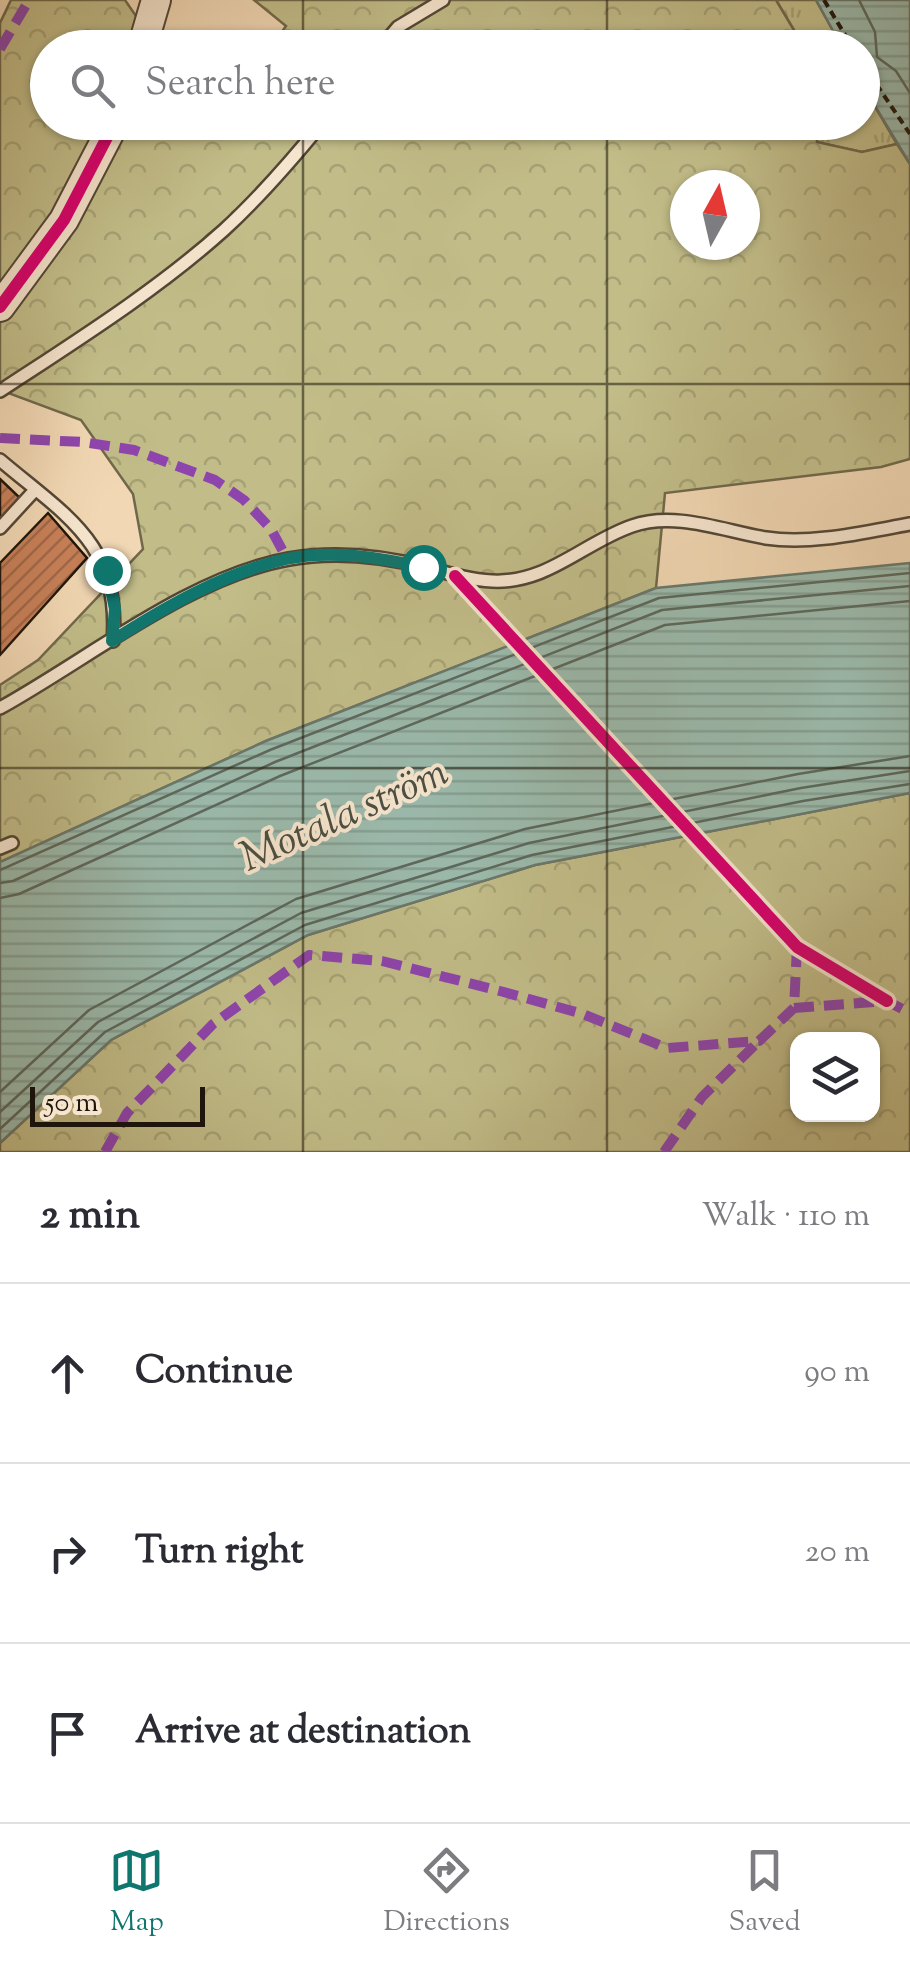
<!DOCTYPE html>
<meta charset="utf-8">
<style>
:root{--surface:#fff;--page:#f7f7f7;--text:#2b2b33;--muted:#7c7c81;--line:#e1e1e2;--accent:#0f766e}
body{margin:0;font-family:"Sorts Mill Goudy",serif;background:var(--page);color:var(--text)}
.controls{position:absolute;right:30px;bottom:30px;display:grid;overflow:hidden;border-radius:20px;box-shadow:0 2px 8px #0004}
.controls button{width:90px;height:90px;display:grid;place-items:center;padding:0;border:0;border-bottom:2px solid var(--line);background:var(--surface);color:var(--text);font:50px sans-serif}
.compass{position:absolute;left:670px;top:170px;width:90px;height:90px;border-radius:50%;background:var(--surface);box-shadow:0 2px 8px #0004;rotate:8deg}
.scale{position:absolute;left:30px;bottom:25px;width:175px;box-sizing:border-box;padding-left:10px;border:5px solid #1e150b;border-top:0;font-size:28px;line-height:35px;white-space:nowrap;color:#1e150b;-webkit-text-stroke:8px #f6e5ce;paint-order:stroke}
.stop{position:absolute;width:30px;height:30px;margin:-22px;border:8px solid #0f766e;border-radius:50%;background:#fff}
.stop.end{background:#0f766e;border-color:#fff;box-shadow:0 2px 10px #0008}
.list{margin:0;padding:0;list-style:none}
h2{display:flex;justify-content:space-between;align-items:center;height:130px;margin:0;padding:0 40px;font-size:42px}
h2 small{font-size:32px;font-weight:400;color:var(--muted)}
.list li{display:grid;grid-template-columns:65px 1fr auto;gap:30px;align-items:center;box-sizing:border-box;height:180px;padding:0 40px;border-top:2px solid var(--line)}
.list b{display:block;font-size:38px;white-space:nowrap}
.list em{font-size:32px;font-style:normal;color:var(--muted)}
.icon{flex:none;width:55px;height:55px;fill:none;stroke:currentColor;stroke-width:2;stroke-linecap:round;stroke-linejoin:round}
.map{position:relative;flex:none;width:910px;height:1152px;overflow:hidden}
.search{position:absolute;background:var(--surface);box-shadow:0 2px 8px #0004;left:30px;right:30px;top:30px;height:110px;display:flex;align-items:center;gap:25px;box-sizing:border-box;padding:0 35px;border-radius:55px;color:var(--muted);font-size:38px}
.sheet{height:670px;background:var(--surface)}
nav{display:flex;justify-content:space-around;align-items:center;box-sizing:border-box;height:140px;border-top:2px solid var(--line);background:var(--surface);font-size:28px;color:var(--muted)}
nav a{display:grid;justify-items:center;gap:5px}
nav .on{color:var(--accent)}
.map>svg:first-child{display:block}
.grass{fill:url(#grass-tufts);stroke:#70684a;stroke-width:2.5}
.forest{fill:url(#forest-crowns);stroke:#70684a;stroke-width:2.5;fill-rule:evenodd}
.water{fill:url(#water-rules);stroke:#69786c;stroke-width:2.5}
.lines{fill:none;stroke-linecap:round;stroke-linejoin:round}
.shore{stroke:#5c685c;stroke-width:2.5}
.building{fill:url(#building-hatch);stroke:#1e150b;stroke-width:2.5}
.service-casing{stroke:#534635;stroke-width:16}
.tertiary-casing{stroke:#534635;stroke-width:32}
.path{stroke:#1e150b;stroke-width:4;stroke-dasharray:8 5;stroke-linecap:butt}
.service{stroke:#f6e5ce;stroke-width:11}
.tertiary{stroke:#f6e5ce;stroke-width:28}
.quiet{stroke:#8e44ad;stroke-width:10;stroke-dasharray:20 10;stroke-linecap:butt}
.cycleway-casing{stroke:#f6e5ce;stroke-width:19}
.cycleway{stroke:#d6006c;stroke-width:12}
.route{stroke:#0f766e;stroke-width:12}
.grid{fill:none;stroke:#1e150b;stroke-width:2.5;stroke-opacity:0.55}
.labels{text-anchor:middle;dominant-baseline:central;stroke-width:8;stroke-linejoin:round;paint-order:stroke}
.water-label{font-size:42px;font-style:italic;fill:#4a4f43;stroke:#f6e5ce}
</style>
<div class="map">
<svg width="910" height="1152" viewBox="0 0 910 1152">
<defs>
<pattern id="grass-tufts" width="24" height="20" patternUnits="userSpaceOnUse" patternTransform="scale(2.5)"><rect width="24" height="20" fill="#c1bc88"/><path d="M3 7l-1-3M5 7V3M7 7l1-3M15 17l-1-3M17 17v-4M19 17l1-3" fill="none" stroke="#a5a174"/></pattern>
<pattern id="forest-crowns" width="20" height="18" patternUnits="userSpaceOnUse" patternTransform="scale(2.5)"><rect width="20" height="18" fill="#c1bc88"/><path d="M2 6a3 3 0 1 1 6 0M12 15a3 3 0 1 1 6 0" fill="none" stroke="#a5a174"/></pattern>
<pattern id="water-rules" width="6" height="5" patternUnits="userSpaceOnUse" patternTransform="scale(2.5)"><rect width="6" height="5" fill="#9bbaac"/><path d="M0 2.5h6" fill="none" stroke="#859f93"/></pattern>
<pattern id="building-hatch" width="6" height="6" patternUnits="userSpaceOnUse" patternTransform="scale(2.5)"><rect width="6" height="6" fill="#c67f57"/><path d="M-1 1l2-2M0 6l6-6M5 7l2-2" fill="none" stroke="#a06746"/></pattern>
</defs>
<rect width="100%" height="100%" fill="#f1d7b3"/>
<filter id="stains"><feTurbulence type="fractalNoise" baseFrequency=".002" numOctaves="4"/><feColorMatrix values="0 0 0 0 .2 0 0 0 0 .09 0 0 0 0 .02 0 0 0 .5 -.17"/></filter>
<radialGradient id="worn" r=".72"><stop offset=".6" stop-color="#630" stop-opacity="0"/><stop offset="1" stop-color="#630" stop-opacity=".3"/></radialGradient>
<!-- grass -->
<path class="grass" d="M 776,0 L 816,0 L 842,47 L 804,47 Z
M 863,86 L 897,144 L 862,152 L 816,142 L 815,123 L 862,122 Z"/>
<!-- forest -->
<path class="forest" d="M 11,0 L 125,0 L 138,19 L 135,47 L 48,48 L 48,122 L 198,122 L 209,128 L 214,122 L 815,122 L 817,142 L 862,152 L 897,144 L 910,164 L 910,459 L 881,467 L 665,493 L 656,588 L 266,741 L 0,862 L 0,685 L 38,660 L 143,549 L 133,494 L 81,420 L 0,390 L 0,23 ZM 685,185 L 745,185 L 745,245 L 685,245 Z
M 254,0 L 776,0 L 804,47 L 271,47 L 286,26 Z
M 910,793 L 910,1152 L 0,1152 L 0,1143 L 111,1040 L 308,935 L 535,865 ZM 798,1040 L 872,1040 L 872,1114 L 798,1114 Z"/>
<!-- water -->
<path class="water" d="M 816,0 L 910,0 L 910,164 L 863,86 L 862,48 L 842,47 Z
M 910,563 L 910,793 L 535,865 L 308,935 L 111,1040 L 0,1143 L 0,862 L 266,741 L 656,588 Z"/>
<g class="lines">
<!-- shore -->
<path class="shore" d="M 859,0 L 875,32 L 877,57 L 896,71 L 910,93
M 0,870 L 270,750 L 659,598 L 910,573
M 0,883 L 13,881 L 275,762 L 662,610 L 910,586
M 0,898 L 19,894 L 280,776 L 665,625 L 910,601
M 0,1092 L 89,1010 L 296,899 L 525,829 L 798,774 L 910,756
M 0,1112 L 98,1022 L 301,913 L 529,843 L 801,788 L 910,771
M 0,1129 L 105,1032 L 305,925 L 532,855 L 803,801 L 910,784"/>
</g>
<!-- building -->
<path class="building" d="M 192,37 L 205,48 L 184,48 Z
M 0,479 L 20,498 L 0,519 Z
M 48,513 L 87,558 L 0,655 L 0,563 Z"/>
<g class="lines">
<defs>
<path id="service" d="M 380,48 L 398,27 L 443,0
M 0,391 C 76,341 156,291 224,230 C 260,197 292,160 323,122
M 0,460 C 66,516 121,544 113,641
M 0,528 L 35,490
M 0,708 C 87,660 191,576 289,559 C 333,551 382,556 425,567 C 447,573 469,580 492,581 C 547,584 583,543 632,526 C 675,511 724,531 766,538 C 812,545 865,532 910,524
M 0,848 L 12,843"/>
<path id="tertiary" d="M 142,48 L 156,0
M 0,307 L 64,220 L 115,122"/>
</defs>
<!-- service casing -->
<use href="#service" class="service-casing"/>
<!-- tertiary casing -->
<use href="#tertiary" class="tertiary-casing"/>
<!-- path -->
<path class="path" d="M 824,0 L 853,48
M 862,63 L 910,134
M 866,92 L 877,86"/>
<!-- service -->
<use href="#service" class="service"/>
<!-- tertiary -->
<use href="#tertiary" class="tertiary"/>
<!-- quiet -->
<path class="quiet" d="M 0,49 L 29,0
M 0,438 L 83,442 L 134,450 L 215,480 L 244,500 L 271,529 L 287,559
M 794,1008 L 887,1001 L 910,1013
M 105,1152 L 127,1113 L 213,1024 L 309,955 L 382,961 L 500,991 L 583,1014 L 667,1048 L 759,1041 L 794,1008 L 797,947
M 664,1152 L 702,1097 L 759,1041"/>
<defs>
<path id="cycleway" d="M 0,307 L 64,220 L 115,122
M 455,576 L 797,947 L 887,1001"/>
</defs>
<!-- cycleway casing -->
<use href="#cycleway" class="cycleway-casing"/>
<!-- cycleway -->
<use href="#cycleway" class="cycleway"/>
</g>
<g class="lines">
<!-- route -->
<path class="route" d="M 107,570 L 115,609 L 112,641 C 165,607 224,573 286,559 C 330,549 380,558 423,567"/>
</g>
<!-- grid -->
<path class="grid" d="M 303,0 L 303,48M 607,0 L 607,48M 303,122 L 303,1152M 607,122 L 607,1152M 0,384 L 910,384M 0,768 L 910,768"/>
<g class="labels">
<!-- water labels -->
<g class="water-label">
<text transform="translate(345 817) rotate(-24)">Motala ström</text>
</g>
</g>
<rect width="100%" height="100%" filter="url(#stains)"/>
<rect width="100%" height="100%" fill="url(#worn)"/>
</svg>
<div class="controls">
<button><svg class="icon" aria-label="layers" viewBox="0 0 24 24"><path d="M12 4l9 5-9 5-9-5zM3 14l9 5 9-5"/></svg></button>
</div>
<svg class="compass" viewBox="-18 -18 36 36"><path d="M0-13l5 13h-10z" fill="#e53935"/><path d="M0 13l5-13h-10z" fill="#7c7c81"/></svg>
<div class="scale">50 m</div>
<div class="stop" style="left:423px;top:567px"></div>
<div class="stop end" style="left:107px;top:570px"></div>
<div class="search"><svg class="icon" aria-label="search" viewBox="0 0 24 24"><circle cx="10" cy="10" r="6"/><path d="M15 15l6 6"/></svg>Search here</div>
</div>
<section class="sheet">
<h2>2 min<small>Walk · 110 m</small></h2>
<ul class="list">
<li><svg class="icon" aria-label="ahead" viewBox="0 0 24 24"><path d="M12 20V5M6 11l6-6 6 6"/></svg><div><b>Continue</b></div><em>90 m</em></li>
<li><svg class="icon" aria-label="right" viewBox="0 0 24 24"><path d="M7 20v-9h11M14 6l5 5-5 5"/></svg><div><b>Turn right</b></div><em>20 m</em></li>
<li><svg class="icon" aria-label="arrive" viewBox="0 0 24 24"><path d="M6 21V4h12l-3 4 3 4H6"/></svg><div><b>Arrive at destination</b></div></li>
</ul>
</section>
<nav>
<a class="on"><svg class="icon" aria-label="map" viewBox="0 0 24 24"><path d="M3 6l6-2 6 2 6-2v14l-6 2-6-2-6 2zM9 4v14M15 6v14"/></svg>Map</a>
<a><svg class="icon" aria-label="directions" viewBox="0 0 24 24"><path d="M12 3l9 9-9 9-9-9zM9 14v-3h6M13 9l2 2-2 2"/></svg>Directions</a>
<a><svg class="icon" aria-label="saved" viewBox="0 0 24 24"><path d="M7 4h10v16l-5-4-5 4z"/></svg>Saved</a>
</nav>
